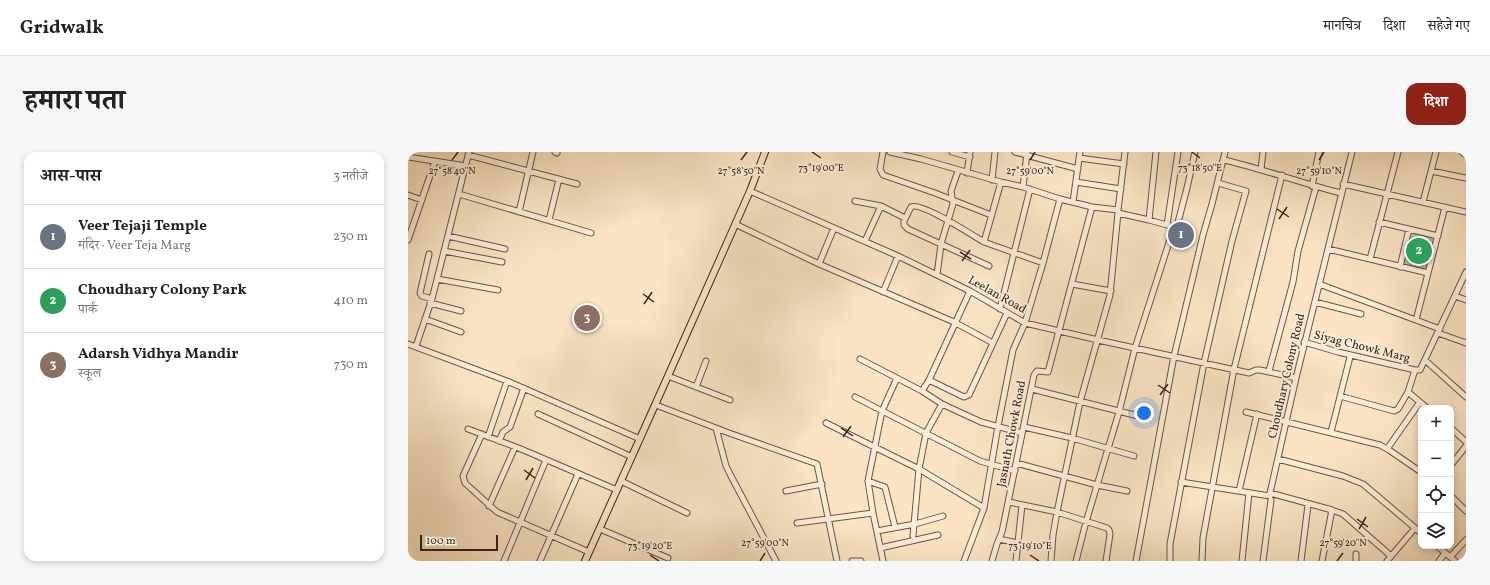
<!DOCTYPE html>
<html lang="hi">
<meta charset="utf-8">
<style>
:root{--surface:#fff;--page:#f6f6f6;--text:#222;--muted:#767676;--line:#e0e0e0;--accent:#8f2418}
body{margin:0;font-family:Vollkorn,"Noto Serif Devanagari",serif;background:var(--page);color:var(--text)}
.controls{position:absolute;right:12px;bottom:12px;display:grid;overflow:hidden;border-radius:8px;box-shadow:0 2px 6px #0003}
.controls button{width:36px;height:36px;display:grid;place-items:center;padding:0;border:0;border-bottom:1px solid var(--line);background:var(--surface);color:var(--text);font:20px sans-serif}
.scale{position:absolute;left:12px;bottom:10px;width:78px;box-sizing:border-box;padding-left:4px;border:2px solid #39241d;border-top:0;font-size:11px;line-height:14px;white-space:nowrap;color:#39241d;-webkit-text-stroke:3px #fcedd9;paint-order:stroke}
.you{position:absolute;left:736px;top:261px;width:14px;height:14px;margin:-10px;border:3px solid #fff;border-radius:50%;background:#1a73e8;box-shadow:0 0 0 6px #1a73e833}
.badge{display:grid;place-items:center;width:26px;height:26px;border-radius:50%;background:var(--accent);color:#fff;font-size:13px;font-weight:700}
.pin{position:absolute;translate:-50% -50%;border:2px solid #fff;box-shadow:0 1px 4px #0006}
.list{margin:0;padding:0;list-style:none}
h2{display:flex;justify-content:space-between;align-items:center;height:52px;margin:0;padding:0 16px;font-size:17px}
h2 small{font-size:13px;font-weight:400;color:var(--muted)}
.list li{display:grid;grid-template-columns:26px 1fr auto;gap:12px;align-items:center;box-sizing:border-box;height:64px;padding:0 16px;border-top:1px solid var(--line)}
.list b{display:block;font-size:15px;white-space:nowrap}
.list p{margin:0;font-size:13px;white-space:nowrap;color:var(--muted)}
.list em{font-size:13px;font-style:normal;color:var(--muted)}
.icon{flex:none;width:22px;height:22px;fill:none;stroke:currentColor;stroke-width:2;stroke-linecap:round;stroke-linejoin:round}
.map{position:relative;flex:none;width:1058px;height:409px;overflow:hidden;border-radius:12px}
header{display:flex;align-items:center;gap:24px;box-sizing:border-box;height:56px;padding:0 20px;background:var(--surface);border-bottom:1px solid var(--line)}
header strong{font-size:19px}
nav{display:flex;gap:22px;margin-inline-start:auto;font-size:14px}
.intro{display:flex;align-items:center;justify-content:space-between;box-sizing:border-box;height:96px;padding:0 24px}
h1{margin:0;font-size:28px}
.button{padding:10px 18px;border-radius:12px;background:var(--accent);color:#fff;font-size:14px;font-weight:700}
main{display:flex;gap:24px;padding:0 24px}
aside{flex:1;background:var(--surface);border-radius:12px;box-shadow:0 2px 6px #0003}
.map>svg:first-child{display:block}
.park{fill:url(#park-crowns);stroke:#7a745a}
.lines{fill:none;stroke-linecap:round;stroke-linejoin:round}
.minor-casing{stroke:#695447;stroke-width:7}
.major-casing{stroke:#39241d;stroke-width:8}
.minor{stroke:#fcedd9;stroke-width:5}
.major{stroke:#fae4c4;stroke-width:6}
.ticks{fill:none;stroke:#39241d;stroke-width:1.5}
.labels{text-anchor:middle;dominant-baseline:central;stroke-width:4;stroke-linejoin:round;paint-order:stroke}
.street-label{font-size:12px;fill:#39241d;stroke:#fcedd9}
.ticks-label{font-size:10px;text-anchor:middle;fill:#39241d;stroke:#fcedd9;stroke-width:4;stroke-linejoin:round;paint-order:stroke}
</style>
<header>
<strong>Gridwalk</strong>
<nav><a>मानचित्र</a><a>दिशा</a><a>सहेजे गए</a></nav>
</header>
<div class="intro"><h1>हमारा पता</h1><a class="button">दिशा</a></div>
<main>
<aside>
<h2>आस-पास<small>3 नतीजे</small></h2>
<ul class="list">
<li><span class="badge" style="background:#6b7280">1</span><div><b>Veer Tejaji Temple</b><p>मंदिर · Veer Teja Marg</p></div><em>230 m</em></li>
<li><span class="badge" style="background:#2e9e5b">2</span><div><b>Choudhary Colony Park</b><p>पार्क</p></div><em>410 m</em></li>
<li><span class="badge" style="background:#8d6e63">3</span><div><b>Adarsh Vidhya Mandir</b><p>स्कूल</p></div><em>730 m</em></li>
</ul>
</aside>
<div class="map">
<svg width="1058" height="409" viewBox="0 0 1058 409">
<defs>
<pattern id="park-crowns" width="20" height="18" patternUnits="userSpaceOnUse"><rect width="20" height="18" fill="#bbc596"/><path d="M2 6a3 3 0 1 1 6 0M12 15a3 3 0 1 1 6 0" fill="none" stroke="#a2a981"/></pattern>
</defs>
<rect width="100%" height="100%" fill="#fae4c4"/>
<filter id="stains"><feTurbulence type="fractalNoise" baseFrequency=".005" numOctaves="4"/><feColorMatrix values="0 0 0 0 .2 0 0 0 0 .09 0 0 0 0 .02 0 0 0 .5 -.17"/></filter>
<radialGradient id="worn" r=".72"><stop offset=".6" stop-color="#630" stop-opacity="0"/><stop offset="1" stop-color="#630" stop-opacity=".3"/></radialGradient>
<!-- park -->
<path class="park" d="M 1003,79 L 1027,85 L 1019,119 L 994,113 Z"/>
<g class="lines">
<defs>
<path id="minor" d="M 147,0 L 149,1
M 475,0 L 472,17 L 475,23 L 527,41 L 583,63
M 482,0 L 513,7 L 593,30 L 615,35 L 652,47 L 684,55 L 710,58 L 710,61 L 741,68 L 766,75 L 769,74 L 779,36 L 787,0
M 544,0 L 562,5
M 607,0 L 670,17
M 1054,0 L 1058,3
M 60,3 L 169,32
M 0,5 L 58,14
M 671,6 L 716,12
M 816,8 C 855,17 893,31 933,41
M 853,18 L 855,0
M 1023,19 L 1058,26
M 559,21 L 562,0
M 584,28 L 587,0
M 593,30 L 576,90 L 635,111
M 668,30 L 713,37
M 935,32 L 1058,60
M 904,34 L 911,0
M 615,35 L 619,1
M 342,39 L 490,104 L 562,139 L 617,171 L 690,188 L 841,221 L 848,218 L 852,218 L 888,226
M 51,42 L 183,81
M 0,43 L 14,48
M 447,49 L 473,54 L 497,66
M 665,50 L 672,0
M 1015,50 L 1028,0
M 710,58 L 717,0
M 111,60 L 125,0
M 141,68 L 151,27
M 741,68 L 748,0
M 971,70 L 1030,84
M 327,72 L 411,112 L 546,170 L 585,191
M 759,73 L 770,0
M 40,84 L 97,97
M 0,88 L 27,9
M 457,89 L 473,54
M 576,90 C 564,83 512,49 503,55 L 496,69 L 496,73 L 500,77 L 581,114
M 920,97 L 1020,121
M 36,99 L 94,110
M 21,102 L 12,141 L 14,144 L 24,147
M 962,107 L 990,0
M 411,112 L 426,76
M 992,115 L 1001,77
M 529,123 L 533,92 L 545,52 L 543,39 L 550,19
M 29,127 L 90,138
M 664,132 L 703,139
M 911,132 L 1032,177
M 475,140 L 490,104
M 1047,144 L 1058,148
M 907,150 L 953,162
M 22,151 L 53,159
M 592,157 L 622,37
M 17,167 L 53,180
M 1008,168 L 1037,55
M 1030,181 L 1058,191
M 896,190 L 930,200 L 1007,218 L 1000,240 L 1019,256
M 0,192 L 99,229 L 232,287
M 8,194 L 24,147 L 61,0
M 452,207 L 514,239 L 534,252 L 573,270 L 614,281
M 1017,208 L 1058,245
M 1006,218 L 1012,218 L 1058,120
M 861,219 L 885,130 L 890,99 L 908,35
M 260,224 L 322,248
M 521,228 L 556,245 L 561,243 L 599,161
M 288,235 L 298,209
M 624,237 L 734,265
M 514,239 L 521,228 L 562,139
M 932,244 L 986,259 L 990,257 L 1000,240
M 447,245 L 572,309 L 607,319
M 248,253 L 321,281 L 409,312 L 429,409
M 838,260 L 972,293 L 981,298 L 1013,320
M 130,262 L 224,305
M 418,271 L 511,317 L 576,356
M 616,275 L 664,286 L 726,304
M 308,276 L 318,314 L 323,324 L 368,409
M 1043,276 L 1058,290
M 60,277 L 113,297 L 209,338
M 923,280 L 942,205
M 74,282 L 55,324 L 57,331 L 89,360 L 181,400
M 80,285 L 99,229
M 91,289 L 95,280 L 102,275 L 116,236
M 979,297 L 1012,250
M 870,307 L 935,324 L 955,332 L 1013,381
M 608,311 L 689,333 L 719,339
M 1043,313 L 1058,294
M 213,329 L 279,361
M 460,329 L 477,335 L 487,375
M 773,330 L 862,344
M 378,339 L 414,332
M 831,339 L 849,262
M 1043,344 L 1058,359
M 601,350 L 649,360 L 699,376 L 701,378 L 702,382 L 698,409
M 81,354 L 107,295
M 924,358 L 935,362 L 983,404
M 389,371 L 465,361
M 192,377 L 260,406
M 469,379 L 507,372 L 535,364
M 505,384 L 511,317 L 518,281 L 534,252
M 591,387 L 610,391
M 1029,394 L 1047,409
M 472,396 L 530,383
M 1042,405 L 1058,388
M 96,409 L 138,308
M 132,409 L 170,322
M 444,409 L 453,409
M 475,409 L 465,361 L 460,329 L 474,259 L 489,226
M 556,409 L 576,356 L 590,274 L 605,198 L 617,171 L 635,111 L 652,47
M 584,409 L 589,392 L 594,380 L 626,223 L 629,219 L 640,220 L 684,55
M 608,409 L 614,353
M 643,409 L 645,383 L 649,360 L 672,250 L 702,143 L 710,61
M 668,409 L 678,370 L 711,260 L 727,196 L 766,75
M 728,409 L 766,204 L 795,83 L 804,52 L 817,0
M 762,409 L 762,392 L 796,211 L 824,89 L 838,39 L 810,31
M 794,409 L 795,386 L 826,217 L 874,23
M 834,409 L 841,341
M 855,409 L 863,348
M 893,409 L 900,353
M 914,409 L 924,358 L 862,341 L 888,226 L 944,0
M 948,409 L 948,402
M 979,409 L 1007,376
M 1031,409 L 1037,401"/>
<path id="major" d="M 177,409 L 260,224 L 342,39 L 357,0"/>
</defs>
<!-- minor casing -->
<use href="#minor" class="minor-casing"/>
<!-- major casing -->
<use href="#major" class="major-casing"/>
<!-- minor -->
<use href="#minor" class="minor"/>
<!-- major -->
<use href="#major" class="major"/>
</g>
<!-- ticks -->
<path class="ticks" d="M 404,0 L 413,6M 784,0 L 792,6M 44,8 L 50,0M 333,8 L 339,0M 622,8 L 627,0M 911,8 L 916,0M 869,57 L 881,65M 871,67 L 879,55M 552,100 L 563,107M 554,109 L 562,98M 235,142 L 246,150M 236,152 L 244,140M 750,233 L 762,241M 752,243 L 760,232M 433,276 L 445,284M 435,285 L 443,274M 116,318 L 127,326M 118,328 L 125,316M 949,367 L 960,375M 951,377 L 958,365M 242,403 L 251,409M 622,403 L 631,409M 352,409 L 357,401M 929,409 L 935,401"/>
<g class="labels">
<!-- street labels -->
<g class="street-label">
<text transform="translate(589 143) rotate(29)">Leelan Road</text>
<text transform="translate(954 195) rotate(14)">Siyag Chowk Marg</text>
<text transform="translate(879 224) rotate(-77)">Choudhary Colony Road</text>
<text transform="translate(604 282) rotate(-79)">Jasnath Chowk Road</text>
</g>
</g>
<g class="ticks-label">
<text x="413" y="19">73°19'00"E</text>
<text x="792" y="19">73°18'50"E</text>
<text x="44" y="22">27°58'40"N</text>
<text x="333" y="22">27°58'50"N</text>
<text x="622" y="22">27°59'00"N</text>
<text x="911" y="22">27°59'10"N</text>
<text x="357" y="394">27°59'00"N</text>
<text x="935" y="394">27°59'20"N</text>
<text x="242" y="397">73°19'20"E</text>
<text x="622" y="397">73°19'10"E</text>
</g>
<rect width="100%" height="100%" filter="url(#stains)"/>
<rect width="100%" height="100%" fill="url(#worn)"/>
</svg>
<div class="controls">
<button>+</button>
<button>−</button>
<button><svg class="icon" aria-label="locate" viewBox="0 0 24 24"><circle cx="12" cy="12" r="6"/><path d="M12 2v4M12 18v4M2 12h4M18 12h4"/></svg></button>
<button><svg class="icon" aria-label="layers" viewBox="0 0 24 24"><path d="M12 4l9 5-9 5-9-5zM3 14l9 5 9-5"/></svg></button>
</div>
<div class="scale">100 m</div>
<div class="you"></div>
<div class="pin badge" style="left:773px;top:83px;background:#6b7280">1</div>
<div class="pin badge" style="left:1011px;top:99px;background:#2e9e5b">2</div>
<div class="pin badge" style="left:179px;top:166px;background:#8d6e63">3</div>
</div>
</main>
